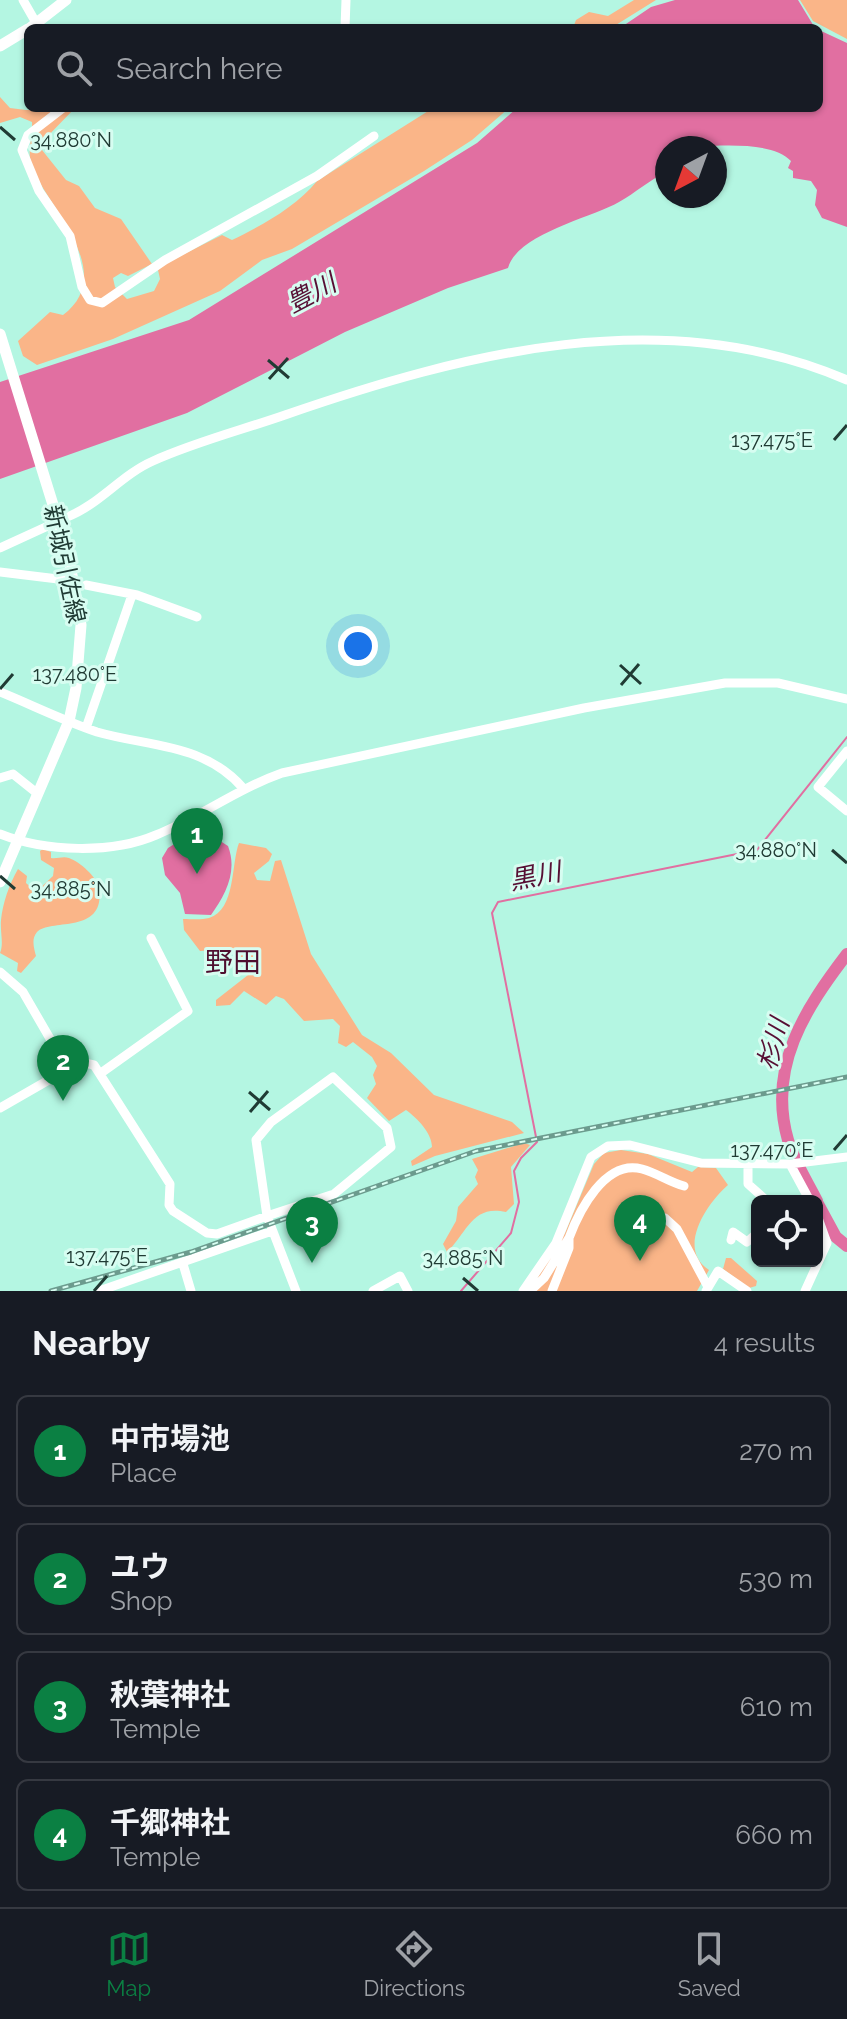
<!DOCTYPE html>
<meta charset="utf-8">
<style>
:root{--surface:#171b24;--page:#20242c;--text:#f1f3f6;--muted:#9ea1a6;--line:#363941;--accent:#0b8043}
body{margin:0;font-family:Raleway,"Noto Sans JP",sans-serif;background:var(--page);color:var(--text)}
.controls{position:absolute;right:24px;bottom:24px;display:grid;overflow:hidden;border-radius:12px;box-shadow:0 2px 6px #0004}
.controls button{width:72px;height:72px;display:grid;place-items:center;padding:0;border:0;border-bottom:2px solid var(--line);background:var(--surface);color:var(--text);font:40px sans-serif}
.compass{position:absolute;left:655px;top:136px;width:72px;height:72px;border-radius:50%;background:var(--surface);box-shadow:0 2px 6px #0004;rotate:221deg}
.you{position:absolute;left:358px;top:646px;width:28px;height:28px;margin:-20px;border:6px solid #fff;border-radius:50%;background:#1a73e8;box-shadow:0 0 0 12px #1a73e833}
.badge{display:grid;place-items:center;width:52px;height:52px;border-radius:50%;background:var(--accent);color:#fff;font-size:26px;font-weight:700}
.pin{position:absolute;translate:-50% -66px;filter:drop-shadow(0 2px 4px #0008)}
.pin::after{content:'';position:absolute;top:42px;width:28px;height:24px;background:inherit;clip-path:polygon(0 0,100% 0,50% 100%)}
.list{margin:0;padding:0;list-style:none}
h2{display:flex;justify-content:space-between;align-items:center;height:104px;margin:0;padding:0 32px;font-size:34px}
h2 small{font-size:26px;font-weight:400;color:var(--muted)}
.list li{display:grid;grid-template-columns:52px 1fr auto;gap:24px;align-items:center;box-sizing:border-box;height:112px;margin:0 16px 16px;padding:0 16px;border:2px solid var(--line);border-radius:12px}
.list b{display:block;font-size:30px;white-space:nowrap}
.list p{margin:0;font-size:26px;white-space:nowrap;color:var(--muted)}
.list em{font-size:26px;font-style:normal;color:var(--muted)}
.icon{flex:none;width:44px;height:44px;fill:none;stroke:currentColor;stroke-width:2;stroke-linecap:round;stroke-linejoin:round}
.map{position:relative;flex:none;width:847px;height:1291px;overflow:hidden}
.search{position:absolute;background:var(--surface);box-shadow:0 2px 6px #0004;left:24px;right:24px;top:24px;height:88px;display:flex;align-items:center;gap:20px;box-sizing:border-box;padding:0 28px;border-radius:12px;color:var(--muted);font-size:30px}
.sheet{height:616px;background:var(--surface)}
nav{display:flex;justify-content:space-around;align-items:center;box-sizing:border-box;height:112px;border-top:2px solid var(--line);background:var(--surface);font-size:22px;color:var(--muted)}
nav a{display:grid;justify-items:center;gap:4px}
nav .on{color:var(--accent)}
.map>svg:first-child{display:block}
.green{fill:#fab588}
.water{fill:#e16fa1}
.lines{fill:none;stroke-linecap:round;stroke-linejoin:round}
.stream{stroke:#e16fa1;stroke-width:2}
.river{stroke:#e16fa1;stroke-width:12}
.minor{stroke:#fff;stroke-width:9}
.major{stroke:#fff;stroke-width:11}
.rail-casing{stroke:#6c9b8e;stroke-width:5}
.rail{stroke:#d7fdf1;stroke-width:2;stroke-dasharray:6;stroke-linecap:butt}
.ticks{fill:none;stroke:#203b34;stroke-width:3}
.labels{text-anchor:middle;dominant-baseline:central;stroke-width:6;stroke-linejoin:round;paint-order:stroke}
.street-label{font-size:24px;fill:#203b34;stroke:#d7fdf1}
.water-label{font-size:26px;font-style:italic;fill:#570f34;stroke:#d7fdf1}
.quarter-label{font-size:28px;fill:#4f0e2f;stroke:#d7fdf1}
.ticks-label{font-size:20px;text-anchor:middle;fill:#203b34;stroke:#d7fdf1;stroke-width:6;stroke-linejoin:round;paint-order:stroke}
</style>
<div class="map">
<svg width="847" height="1291" viewBox="0 0 847 1291">
<rect width="100%" height="100%" fill="#b4f6e2"/>
<!-- green -->
<path class="green" d="M 634,0 L 656,0 L 611,28 L 573,28 L 576,20 L 589,12 L 608,16 Z
M 800,0 L 847,0 L 847,39 L 813,21 Z
M 0,97 L 10,108 L 26,110 L 75,108 L 43,141 L 42,150 L 66,180 L 79,186 L 95,208 L 121,219 L 152,264 L 128,276 L 121,273 L 113,278 L 115,287 L 127,299 L 154,291 L 160,279 L 158,270 L 164,264 L 222,235 L 232,240 C 261,226 296,207 317,181 L 433,108 L 509,108 L 472,140 L 424,171 L 292,249 L 262,260 L 220,291 L 113,339 L 37,365 L 23,356 L 18,341 L 50,312 L 63,315 C 117,274 52,212 34,171 C 25,152 33,141 32,122 L 20,117 L 0,123 Z
M 239,843 L 266,848 L 272,854 L 269,861 L 254,873 L 257,880 L 270,881 L 275,861 L 281,860 L 311,954 L 362,1035 L 391,1053 L 434,1095 L 512,1122 L 524,1133 L 435,1156 L 412,1166 L 411,1161 L 432,1147 C 432,1133 417,1118 406,1110 L 389,1121 L 367,1098 L 376,1084 L 373,1075 L 377,1066 L 372,1057 L 353,1042 L 346,1047 L 338,1043 L 340,1026 L 333,1019 L 304,1021 L 284,999 L 276,996 L 266,1005 L 244,991 L 230,1005 L 216,1006 L 216,1000 L 248,975 L 249,967 L 229,949 L 200,951 L 184,930 L 183,919 C 191,919 202,920 209,918 C 236,910 231,863 239,843 Z
M 43,849 L 51,852 L 51,858 C 57,859 63,856 69,858 C 80,862 97,877 99,888 C 106,935 51,918 37,932 C 31,939 34,948 36,956 L 21,973 L 17,971 L 18,963 L 0,953 C 4,944 0,932 1,920 C 3,902 9,885 18,869 L 27,876 L 26,883 L 36,892 L 53,876 L 54,868 L 41,860 L 40,851 Z
M 524,1143 L 530,1145 L 511,1167 L 514,1204 L 506,1212 C 472,1204 467,1233 447,1252 L 443,1244 L 456,1221 L 458,1207 L 478,1184 L 475,1177 L 478,1170 L 472,1159 Z
M 621,1150 L 648,1154 L 692,1172 L 698,1167 L 716,1168 L 728,1185 C 707,1203 676,1249 709,1270 L 697,1291 L 534,1291 L 536,1280 L 565,1233 L 594,1164 L 604,1153 Z
M 726,1258 L 731,1258 L 757,1281 L 756,1286 L 749,1288 L 723,1269 Z"/>
<!-- water -->
<path class="water" d="M 675,0 L 798,0 L 815,28 L 620,28 L 651,7 Z
M 819,30 L 847,43 L 847,227 L 822,218 L 815,205 L 817,190 L 811,181 L 793,178 L 793,171 L 788,168 L 791,161 C 769,137 698,148 667,148 L 667,171 C 650,180 635,193 619,202 C 591,218 517,234 508,268 L 448,288 L 345,332 L 187,413 L 0,479 L 0,382 L 189,320 L 477,143 L 517,108 L 819,108 Z
M 200,828 L 228,846 C 238,872 225,895 211,915 L 185,914 L 180,893 L 165,875 L 162,858 L 168,848 Z"/>
<g class="lines">
<!-- stream -->
<path class="stream" d="M 461,1291 L 511,1233 L 519,1202 L 514,1171 L 521,1158 L 537,1142 L 492,913 L 498,902 L 757,850 L 847,737"/>
<!-- river -->
<path class="river" d="M 817,1201 C 807,1181 794,1161 788,1140 C 767,1067 805,1009 847,954
M 817,1202 L 836,1237 L 847,1246"/>
<!-- minor -->
<path class="minor" d="M 23,0 L 39,28
M 345,28 L 346,0
M 63,108 L 28,135 L 22,150 L 39,191 L 70,236 L 82,287 L 90,300 L 102,303 L 165,260 L 317,176 L 374,136
M 67,517 C 99,505 121,475 153,461 C 195,442 242,430 285,415 C 464,353 664,301 847,380
M 0,548 L 50,525
M 0,572 L 66,580
M 86,585 L 137,595 L 197,617
M 0,692 C 32,705 64,721 97,732 C 149,747 204,743 243,788
M 86,728 L 132,595
M 847,751 L 818,787 L 847,811
M 0,778 L 13,774 L 38,794
M 0,834 C 45,852 112,854 156,835 C 200,817 237,789 282,773 L 584,708 L 725,683 L 778,683 L 847,699
M 0,972 L 23,992 L 67,1068
M 101,1073 L 188,1011 L 151,938
M 333,1077 L 387,1128 L 391,1147 L 334,1194 L 267,1216 L 256,1140 L 271,1122 Z
M 0,1108 L 80,1062 L 94,1065 L 170,1184 L 169,1205 L 173,1211 L 207,1233 L 217,1234 L 267,1216 L 296,1291
M 748,1163 L 748,1184 L 767,1201
M 790,1164 L 810,1201
M 665,1218 L 677,1229 L 708,1287
M 569,1238 C 579,1211 605,1159 642,1169 C 657,1173 669,1182 684,1186
M 731,1240 L 733,1232 L 747,1242 L 757,1233
M 183,1264 L 191,1291
M 99,1291 L 272,1231
M 373,1291 L 400,1276 L 408,1291
M 523,1291 L 556,1243 L 591,1157 L 608,1146 L 630,1145 L 701,1163 L 790,1164 L 847,1157
M 530,1291 L 544,1278 L 569,1238 L 569,1248 L 552,1291
M 706,1291 L 718,1271 L 747,1291
M 805,1291 L 827,1243 L 817,1215"/>
<!-- major -->
<path class="major" d="M 30,28 L 66,0
M 0,46 L 28,29
M 0,334 L 68,553 L 81,625 L 76,688 L 69,721 L 0,882"/>
<defs>
<path id="rail" d="M 51,1291 L 191,1252 L 476,1151 L 847,1077"/>
</defs>
<!-- rail casing -->
<use href="#rail" class="rail-casing"/>
<!-- rail -->
<use href="#rail" class="rail"/>
</g>
<!-- ticks -->
<path class="ticks" d="M 0,127 L 15,140M 268,360 L 289,378M 269,379 L 288,358M 834,440 L 847,425M 620,665 L 641,684M 621,685 L 639,664M 0,689 L 13,674M 832,850 L 847,863M 0,876 L 15,889M 249,1092 L 270,1110M 250,1112 L 268,1091M 834,1150 L 847,1135M 463,1278 L 478,1291M 94,1291 L 107,1276"/>
<g class="labels">
<!-- street labels -->
<g class="street-label">
<text transform="translate(65 564) rotate(78)">新城引佐線</text>
</g>
<!-- water labels -->
<g class="water-label">
<text transform="translate(311 293) rotate(-28)">豊川</text>
<text transform="translate(535 876) rotate(-11)">黒川</text>
<text transform="translate(773 1044) rotate(-74)">杉川</text>
</g>
<!-- quarter labels -->
<g class="quarter-label">
<text x="233" y="962">野田</text>
</g>
</g>
<g class="ticks-label">
<text x="71" y="147">34.880°N</text>
<text x="772" y="447">137.475°E</text>
<text x="75" y="681">137.480°E</text>
<text x="776" y="857">34.880°N</text>
<text x="71" y="896">34.885°N</text>
<text x="772" y="1157">137.470°E</text>
<text x="107" y="1263">137.475°E</text>
<text x="463" y="1265">34.885°N</text>
</g>
</svg>
<div class="controls">
<button><svg class="icon" aria-label="locate" viewBox="0 0 24 24"><circle cx="12" cy="12" r="6"/><path d="M12 2v4M12 18v4M2 12h4M18 12h4"/></svg></button>
</div>
<svg class="compass" viewBox="-18 -18 36 36"><path d="M0-13l5 13h-10z" fill="#e53935"/><path d="M0 13l5-13h-10z" fill="#9ea1a6"/></svg>
<div class="you"></div>
<div class="pin badge" style="left:197px;top:874px">1</div>
<div class="pin badge" style="left:63px;top:1101px">2</div>
<div class="pin badge" style="left:312px;top:1263px">3</div>
<div class="pin badge" style="left:640px;top:1261px">4</div>
<div class="search"><svg class="icon" aria-label="search" viewBox="0 0 24 24"><circle cx="10" cy="10" r="6"/><path d="M15 15l6 6"/></svg>Search here</div>
</div>
<section class="sheet">
<h2>Nearby<small>4 results</small></h2>
<ul class="list">
<li><span class="badge">1</span><div><b>中市場池</b><p>Place</p></div><em>270 m</em></li>
<li><span class="badge">2</span><div><b>ユウ</b><p>Shop</p></div><em>530 m</em></li>
<li><span class="badge">3</span><div><b>秋葉神社</b><p>Temple</p></div><em>610 m</em></li>
<li><span class="badge">4</span><div><b>千郷神社</b><p>Temple</p></div><em>660 m</em></li>
</ul>
</section>
<nav>
<a class="on"><svg class="icon" aria-label="map" viewBox="0 0 24 24"><path d="M3 6l6-2 6 2 6-2v14l-6 2-6-2-6 2zM9 4v14M15 6v14"/></svg>Map</a>
<a><svg class="icon" aria-label="directions" viewBox="0 0 24 24"><path d="M12 3l9 9-9 9-9-9zM9 14v-3h6M13 9l2 2-2 2"/></svg>Directions</a>
<a><svg class="icon" aria-label="saved" viewBox="0 0 24 24"><path d="M7 4h10v16l-5-4-5 4z"/></svg>Saved</a>
</nav>
